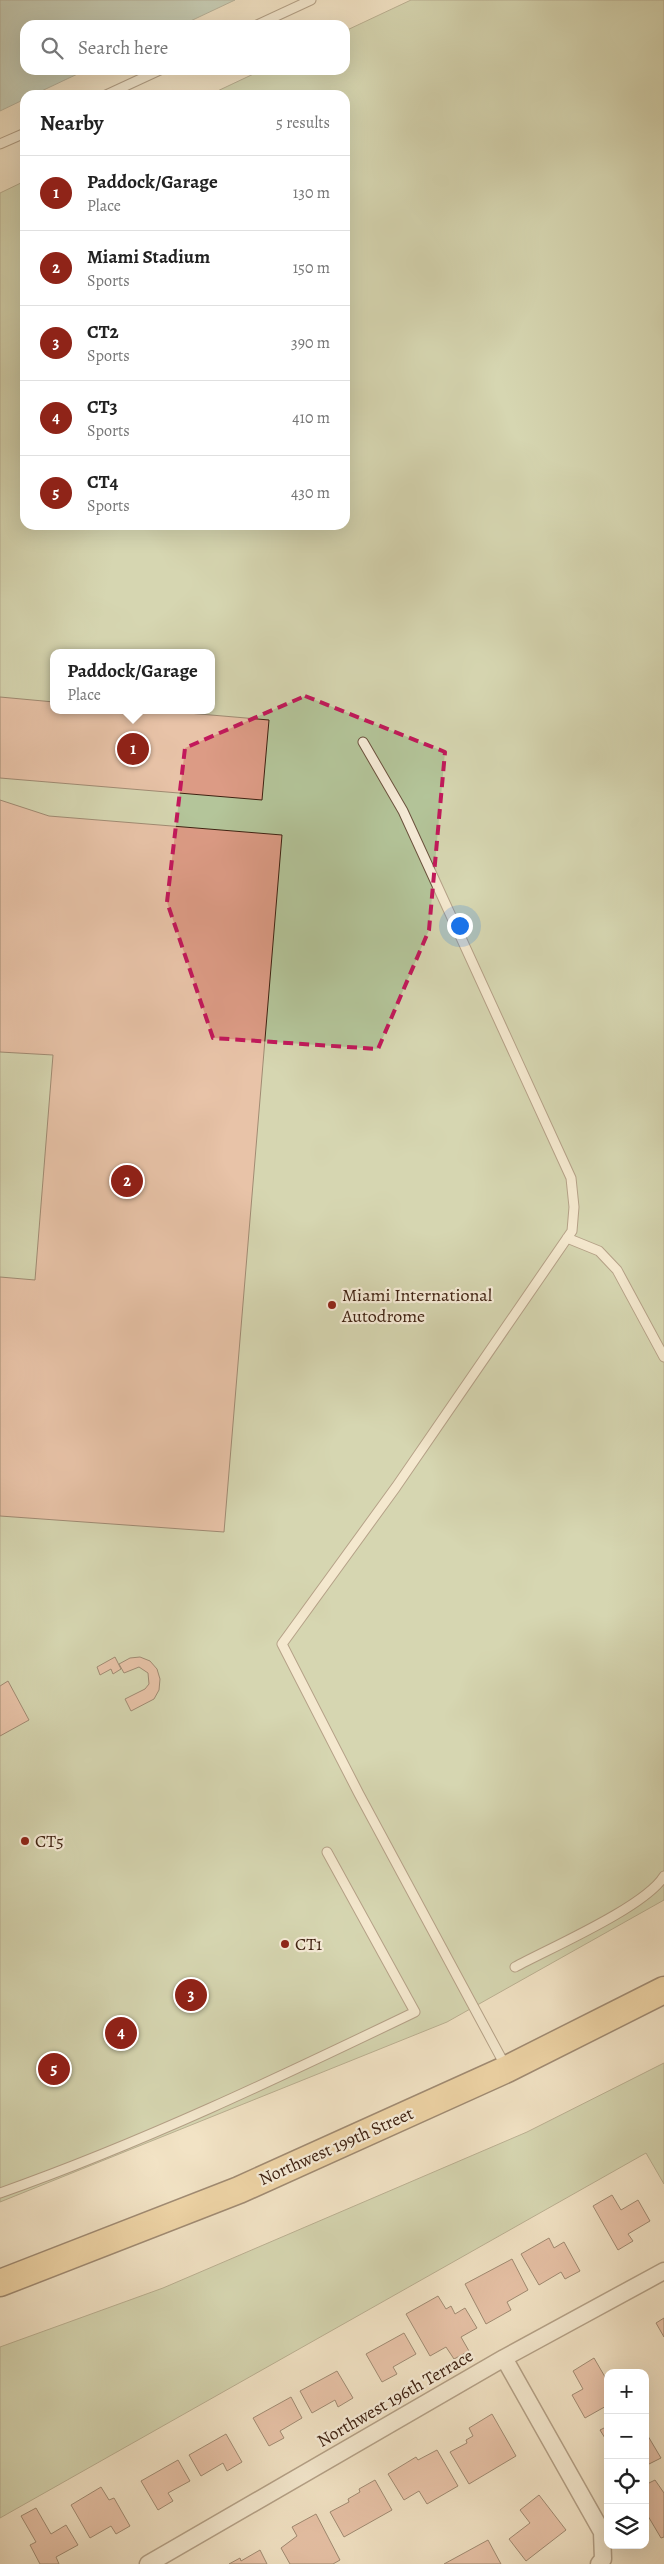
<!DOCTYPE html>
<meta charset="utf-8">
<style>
:root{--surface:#fff;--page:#f6f6f6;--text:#222;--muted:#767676;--line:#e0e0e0;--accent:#8f2418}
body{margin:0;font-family:Alegreya,serif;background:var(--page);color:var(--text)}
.controls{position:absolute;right:15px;bottom:15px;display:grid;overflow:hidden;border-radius:10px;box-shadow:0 5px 20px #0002}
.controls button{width:45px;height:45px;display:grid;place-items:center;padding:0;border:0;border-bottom:1px solid var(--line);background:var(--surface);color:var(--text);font:25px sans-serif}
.you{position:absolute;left:459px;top:925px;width:18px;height:18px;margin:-12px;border:4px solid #fff;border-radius:50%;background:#1a73e8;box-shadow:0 0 0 8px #1a73e833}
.badge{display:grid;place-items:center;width:32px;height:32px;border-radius:50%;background:var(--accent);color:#fff;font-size:16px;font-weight:700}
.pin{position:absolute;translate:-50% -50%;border:2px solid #fff;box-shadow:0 1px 5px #0006}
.popup{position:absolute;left:50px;top:649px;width:165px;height:65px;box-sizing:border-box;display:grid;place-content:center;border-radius:10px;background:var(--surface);filter:drop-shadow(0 1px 4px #0005);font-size:16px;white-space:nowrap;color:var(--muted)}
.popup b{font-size:19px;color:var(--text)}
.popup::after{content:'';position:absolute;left:50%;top:100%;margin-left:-10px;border:10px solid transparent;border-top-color:var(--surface)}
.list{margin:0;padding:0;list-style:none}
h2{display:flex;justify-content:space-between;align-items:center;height:65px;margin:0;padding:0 20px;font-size:21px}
h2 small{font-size:16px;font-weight:400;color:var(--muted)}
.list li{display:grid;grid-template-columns:32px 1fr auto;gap:15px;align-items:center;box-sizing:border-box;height:75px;padding:0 20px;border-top:1px solid var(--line)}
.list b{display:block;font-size:19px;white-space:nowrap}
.list p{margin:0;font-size:16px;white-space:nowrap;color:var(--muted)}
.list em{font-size:16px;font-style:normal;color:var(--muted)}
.icon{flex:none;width:28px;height:28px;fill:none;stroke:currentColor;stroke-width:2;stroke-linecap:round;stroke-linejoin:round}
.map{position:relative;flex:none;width:664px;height:2564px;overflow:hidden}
.search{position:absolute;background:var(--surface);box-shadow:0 5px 20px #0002;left:20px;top:20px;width:330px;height:55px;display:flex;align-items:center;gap:12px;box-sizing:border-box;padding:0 18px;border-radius:15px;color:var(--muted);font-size:19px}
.panel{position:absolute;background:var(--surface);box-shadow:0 5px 20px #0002;left:20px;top:90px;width:330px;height:440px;border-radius:15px}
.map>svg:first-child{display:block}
.green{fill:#b4c59a;stroke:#797356;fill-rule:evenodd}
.water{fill:#9cbeb1;stroke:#767f71}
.building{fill:#dc9b85;stroke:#3e2111}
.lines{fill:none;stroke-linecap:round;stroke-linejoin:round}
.lane-casing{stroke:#6b523e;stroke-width:11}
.street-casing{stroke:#6b523e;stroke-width:19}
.primary-casing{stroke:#3e2111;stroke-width:29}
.lane{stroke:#f7edd9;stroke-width:9}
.street{stroke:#f7edd9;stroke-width:16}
.primary{stroke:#e9c282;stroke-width:26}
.marked{fill:none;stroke:#c2185b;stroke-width:4;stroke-dasharray:10 6;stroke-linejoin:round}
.poi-dot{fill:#8f2418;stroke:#f7edd9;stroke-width:2}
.labels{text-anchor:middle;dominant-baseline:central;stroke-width:4.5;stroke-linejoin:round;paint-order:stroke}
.poi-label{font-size:18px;fill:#3e2111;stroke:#f7edd9;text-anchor:start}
.street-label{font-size:18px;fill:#3e2111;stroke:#f7edd9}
</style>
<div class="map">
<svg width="664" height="2564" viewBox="0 0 664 2564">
<rect width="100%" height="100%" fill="#f2e3c5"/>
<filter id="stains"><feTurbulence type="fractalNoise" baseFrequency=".004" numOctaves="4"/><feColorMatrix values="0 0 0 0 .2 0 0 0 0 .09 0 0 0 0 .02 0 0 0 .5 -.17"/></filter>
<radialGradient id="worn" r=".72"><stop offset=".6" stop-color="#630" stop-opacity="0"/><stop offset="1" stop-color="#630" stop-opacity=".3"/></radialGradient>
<!-- green -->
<path class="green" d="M 411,0 L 664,0 L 664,1900 L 447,2022 L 0,2202 L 0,193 L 25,181 L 25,525 L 345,525 L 345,95 L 209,95 L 262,70 L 345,70 L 345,31 ZM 54,653 L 212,653 L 212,710 L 54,710 Z
M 664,2063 L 664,2184 L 646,2153 L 0,2518 L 0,2347 L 163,2288 L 527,2132 Z"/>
<!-- water -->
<path class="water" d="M 0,0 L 235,0 L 182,25 L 25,25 L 25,70 L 86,70 L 33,95 L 25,95 L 25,99 L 0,111 Z"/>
<!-- building -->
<path class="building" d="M 0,697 L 54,702 L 54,710 L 153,710 L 269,720 L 262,800 L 0,778 Z
M 0,800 L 49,816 L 282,835 L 224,1532 L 0,1516 L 0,1277 L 35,1280 L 53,1055 L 0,1052 Z
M 115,1657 L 121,1669 L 113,1674 L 111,1669 L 100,1675 L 97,1667 Z
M 140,1657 L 150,1661 L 157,1669 L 160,1679 L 159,1690 L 154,1699 L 131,1711 L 125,1699 L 145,1689 L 149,1684 L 148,1673 L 139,1667 L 124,1673 L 119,1664 L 130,1658 Z
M 8,1681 L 29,1720 L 0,1736 L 0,1686 Z
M 612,2195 L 621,2210 L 638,2200 L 650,2221 L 628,2234 L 633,2241 L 618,2250 L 593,2206 Z
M 549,2238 L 554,2248 L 564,2242 L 580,2271 L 565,2279 L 561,2272 L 539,2285 L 521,2254 Z
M 512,2259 L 528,2290 L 507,2302 L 511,2310 L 486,2324 L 465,2284 Z
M 438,2296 L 446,2309 L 451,2306 L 455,2314 L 465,2308 L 477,2328 L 461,2337 L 469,2351 L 454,2359 L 446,2347 L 430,2356 L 406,2314 Z
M 664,2318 L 664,2337 L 656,2323 Z
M 404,2333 L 416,2354 L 393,2367 L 397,2374 L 382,2382 L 366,2354 Z
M 594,2358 L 608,2382 L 608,2405 L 585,2418 L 572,2395 L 583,2389 L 573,2371 Z
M 337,2371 L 353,2398 L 338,2407 L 335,2400 L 312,2413 L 300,2391 Z
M 291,2397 L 302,2418 L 280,2431 L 284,2438 L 269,2446 L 253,2418 Z
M 492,2414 L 516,2456 L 469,2484 L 450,2452 L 467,2443 L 466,2440 L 473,2436 L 469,2428 Z
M 608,2426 L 608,2443 L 600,2430 Z
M 645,2431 L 661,2458 L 645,2466 Z
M 226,2434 L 242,2462 L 227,2471 L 223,2463 L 201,2476 L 189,2455 Z
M 437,2450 L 458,2486 L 427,2504 L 419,2491 L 404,2500 L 388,2474 L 416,2457 L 418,2460 Z
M 178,2460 L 190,2481 L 168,2493 L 173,2501 L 158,2510 L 141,2481 Z
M 375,2480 L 392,2510 L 344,2537 L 330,2512 L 349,2502 L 348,2499 L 360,2492 L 359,2489 Z
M 655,2480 L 664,2493 L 664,2537 L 661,2538 L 645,2511 L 645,2485 Z
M 101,2487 L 109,2500 L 114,2498 L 130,2526 L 116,2534 L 111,2526 L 90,2538 L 71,2505 Z
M 539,2495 L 566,2530 L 526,2561 L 509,2539 L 530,2523 L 520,2510 Z
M 36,2508 L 51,2534 L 66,2525 L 78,2545 L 56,2557 L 59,2564 L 40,2564 L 30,2545 L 36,2542 L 21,2516 Z
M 316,2514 L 340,2560 L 333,2564 L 290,2564 L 281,2548 L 297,2536 L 292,2527 Z
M 488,2540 L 501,2564 L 444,2564 Z
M 260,2550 L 267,2564 L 229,2564 L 240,2558 L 241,2561 Z"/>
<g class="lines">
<defs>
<path id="lane" d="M 257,25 L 311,0
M 106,95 L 160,70
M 0,144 L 25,133
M 363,742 L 403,811 L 571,1178 L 574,1207 L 572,1231 L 396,1487 L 282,1644 L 359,1794 L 506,2067
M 567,1238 L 599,1251 L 617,1270 L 664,1357
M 515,1967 C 550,1948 645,1907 664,1876
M 0,2193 C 142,2143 280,2077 415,2012 L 327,1852"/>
<path id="street" d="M 504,2358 L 602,2532 L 603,2559 L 599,2564
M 148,2564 L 504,2358 L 664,2271"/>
<path id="primary" d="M 0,2283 L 239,2190 L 507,2069 L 664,1990"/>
</defs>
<!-- lane casing -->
<use href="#lane" class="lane-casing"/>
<!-- street casing -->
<use href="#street" class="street-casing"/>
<!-- primary casing -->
<use href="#primary" class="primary-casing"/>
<!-- lane -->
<use href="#lane" class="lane"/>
<!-- street -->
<use href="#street" class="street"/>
<!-- primary -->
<use href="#primary" class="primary"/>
</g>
<!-- marked area -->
<path d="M0 0H664V2564H0ZM 305,696 L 445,752 L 429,930 L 378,1049 L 213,1038 L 167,902 L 185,748 Z" fill="#f2e3c5" fill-opacity=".55" fill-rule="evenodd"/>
<path class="marked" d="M 305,696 L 445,752 L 429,930 L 378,1049 L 213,1038 L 167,902 L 185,748 Z"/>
<!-- markers -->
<g class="poi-dot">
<circle cx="332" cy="1305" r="5"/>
<circle cx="25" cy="1841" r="5"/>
<circle cx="285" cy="1944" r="5"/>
</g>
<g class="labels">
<!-- poi labels -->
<g class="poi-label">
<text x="342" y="1295">Miami International<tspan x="342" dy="21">Autodrome</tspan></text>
<text x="35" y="1841">CT5</text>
<text x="295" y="1944">CT1</text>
</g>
<!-- street labels -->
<g class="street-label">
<text transform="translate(336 2146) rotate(-24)">Northwest 199th Street</text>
<text transform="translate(395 2398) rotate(-30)">Northwest 196th Terrace</text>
</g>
</g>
<rect width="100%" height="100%" filter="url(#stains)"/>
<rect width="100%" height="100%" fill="url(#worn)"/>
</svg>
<div class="controls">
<button>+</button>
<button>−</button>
<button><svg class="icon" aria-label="locate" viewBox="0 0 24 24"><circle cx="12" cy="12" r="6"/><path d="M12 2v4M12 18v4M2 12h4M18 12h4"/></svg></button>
<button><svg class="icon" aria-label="layers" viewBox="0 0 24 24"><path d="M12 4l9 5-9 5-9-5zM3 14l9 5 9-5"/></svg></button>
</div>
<div class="you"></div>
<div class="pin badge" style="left:133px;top:749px">1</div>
<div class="popup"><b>Paddock/Garage</b>Place</div>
<div class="pin badge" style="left:127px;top:1181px">2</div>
<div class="pin badge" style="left:191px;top:1995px">3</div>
<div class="pin badge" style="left:121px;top:2033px">4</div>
<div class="pin badge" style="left:54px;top:2069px">5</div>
<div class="search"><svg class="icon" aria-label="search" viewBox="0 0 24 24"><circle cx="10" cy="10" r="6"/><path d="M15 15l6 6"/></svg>Search here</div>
<section class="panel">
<h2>Nearby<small>5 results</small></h2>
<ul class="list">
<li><span class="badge">1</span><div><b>Paddock/Garage</b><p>Place</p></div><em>130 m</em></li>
<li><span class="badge">2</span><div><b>Miami Stadium</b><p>Sports</p></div><em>150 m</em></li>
<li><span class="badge">3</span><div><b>CT2</b><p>Sports</p></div><em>390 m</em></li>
<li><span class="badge">4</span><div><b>CT3</b><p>Sports</p></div><em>410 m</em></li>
<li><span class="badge">5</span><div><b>CT4</b><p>Sports</p></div><em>430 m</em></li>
</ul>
</section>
</div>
